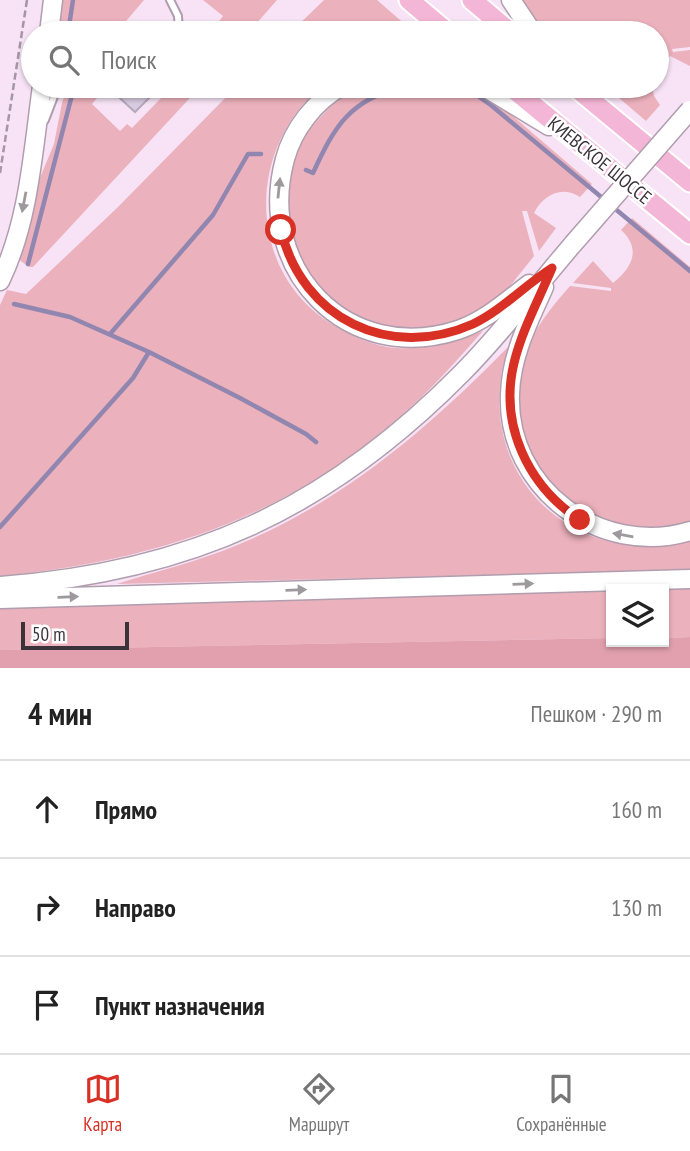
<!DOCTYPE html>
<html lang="ru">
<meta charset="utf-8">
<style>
:root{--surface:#fff;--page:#f2f2f2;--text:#222;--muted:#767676;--line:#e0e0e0;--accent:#d93025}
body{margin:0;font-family:"PT Sans Narrow",sans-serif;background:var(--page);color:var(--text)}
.controls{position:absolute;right:21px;bottom:21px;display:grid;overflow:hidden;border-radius:0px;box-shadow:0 2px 5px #0004}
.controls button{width:63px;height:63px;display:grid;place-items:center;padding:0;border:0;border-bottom:2px solid var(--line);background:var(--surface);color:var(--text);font:35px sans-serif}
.scale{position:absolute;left:21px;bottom:18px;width:108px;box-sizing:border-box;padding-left:7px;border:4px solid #3b333a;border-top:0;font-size:19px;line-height:24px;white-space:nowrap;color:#3b333a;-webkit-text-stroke:5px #fff;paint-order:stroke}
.stop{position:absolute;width:21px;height:21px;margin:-16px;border:5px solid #d93025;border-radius:50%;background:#fff}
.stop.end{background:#d93025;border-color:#fff;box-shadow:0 2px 7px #0008}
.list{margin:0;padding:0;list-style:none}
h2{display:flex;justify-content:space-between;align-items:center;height:91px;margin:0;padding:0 28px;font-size:30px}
h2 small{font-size:23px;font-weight:400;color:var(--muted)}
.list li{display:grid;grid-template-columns:46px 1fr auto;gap:21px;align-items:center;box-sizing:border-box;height:98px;padding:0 28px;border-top:2px solid var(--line)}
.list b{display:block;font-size:26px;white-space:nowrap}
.list em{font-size:23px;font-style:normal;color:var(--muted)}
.icon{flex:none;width:38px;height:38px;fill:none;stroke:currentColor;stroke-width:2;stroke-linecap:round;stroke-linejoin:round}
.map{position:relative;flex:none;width:690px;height:668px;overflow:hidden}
.search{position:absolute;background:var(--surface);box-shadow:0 2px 5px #0004;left:21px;right:21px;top:21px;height:77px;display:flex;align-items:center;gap:18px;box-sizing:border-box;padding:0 24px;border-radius:38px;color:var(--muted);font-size:26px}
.sheet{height:385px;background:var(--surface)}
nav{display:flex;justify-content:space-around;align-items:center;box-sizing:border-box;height:98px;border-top:2px solid var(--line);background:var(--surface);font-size:19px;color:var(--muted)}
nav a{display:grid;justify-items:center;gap:4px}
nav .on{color:var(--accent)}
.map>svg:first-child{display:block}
.green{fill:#ebb1bc}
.forest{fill:#e2a0ae}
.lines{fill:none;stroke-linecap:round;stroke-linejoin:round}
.stream{stroke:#9086af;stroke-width:4.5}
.building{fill:#d9cce2;stroke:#b5a9be;stroke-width:2}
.service-casing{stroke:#b09dae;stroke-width:10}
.secondary-casing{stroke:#b09dae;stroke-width:21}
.trunk-casing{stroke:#fff;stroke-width:23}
.path{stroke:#a496a3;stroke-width:2.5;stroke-dasharray:7 3.5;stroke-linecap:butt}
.service{stroke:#fff;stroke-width:6}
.secondary{stroke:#fff;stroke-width:18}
.trunk{stroke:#f4b6d6;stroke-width:19}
.secondary-bridge-casing{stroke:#b09dae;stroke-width:21;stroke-linecap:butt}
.secondary-bridge{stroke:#fff;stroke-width:18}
.oneway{fill:#9d999c}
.route{stroke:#d93025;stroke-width:9}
.labels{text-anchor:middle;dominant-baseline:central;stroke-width:5;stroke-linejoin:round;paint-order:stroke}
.street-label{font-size:19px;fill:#3b333a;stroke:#fff}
</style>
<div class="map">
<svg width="690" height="668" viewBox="0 0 690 668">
<rect width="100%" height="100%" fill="#f7e3f5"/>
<!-- green -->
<path class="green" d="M 61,0 L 144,0 L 116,33 L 56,33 Z
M 203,0 L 277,0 L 248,33 L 219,33 L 222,29 L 217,24 L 223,16 Z
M 324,0 L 377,0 L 415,33 L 290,33 Z
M 520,0 L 690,0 L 690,47 L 672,49 L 673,52 L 690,50 L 690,66 L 670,56 L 657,72 L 657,33 L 544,33 Z
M 68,86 L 89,86 L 87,89 L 97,98 L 92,104 L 120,131 L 127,124 L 132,128 L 163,96 L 176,86 L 201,86 L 33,267 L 29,267 L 18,259 L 35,190 L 54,144 L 62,103 Z
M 237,86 L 322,86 C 245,149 246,274 335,326 C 354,337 374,346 395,348 C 427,350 454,342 483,331 C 457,360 432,389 402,415 C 287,518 151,562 0,576 L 0,305 L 7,290 L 26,294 L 117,208 Z
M 362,86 L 465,86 L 508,112 L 592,184 L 580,197 C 562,185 543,195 534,213 L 556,228 L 539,251 L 527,211 L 522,211 L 534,256 L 510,286 L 486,307 L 463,320 L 431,330 L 381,327 L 347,312 L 309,279 L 289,235 L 287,180 L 299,145 L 309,129 L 341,96 Z
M 605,86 L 652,86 L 654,96 L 660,105 L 646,121 Z
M 632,218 L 690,267 L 690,522 C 591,555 497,462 523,362 C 531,332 549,310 570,286 L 611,291 L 611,288 L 573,283 L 593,261 L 613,283 C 632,268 642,249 621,230 Z
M 510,345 C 507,355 502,365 501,376 C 485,488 583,569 690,540 L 690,570 L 117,584 C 157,571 196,562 235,546 C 343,502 429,428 510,345 Z
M 690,587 L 690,637 L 664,638 L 664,589 L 619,589 Z
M 611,590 L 611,638 L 0,650 L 0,607 Z"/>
<!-- forest -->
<path class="forest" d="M 690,637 L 690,668 L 0,668 L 0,650 L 611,638 L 611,642 L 664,642 L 664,638 Z"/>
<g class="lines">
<!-- stream -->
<path class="stream" d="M 68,33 L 73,0
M 458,86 L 471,91 L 492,106 L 606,201
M 306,170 L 313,173 C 335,125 350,100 404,86
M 613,207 L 690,271
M 28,264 L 72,95 L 68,91
M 14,304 L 70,317 L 149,352 L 240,398 L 306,434 L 316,442
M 110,334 L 213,215 L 248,154 L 261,154
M 0,527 L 133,378 L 149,352"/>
</g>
<!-- building -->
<path class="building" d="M 111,86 L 144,86 L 153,94 L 135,112 L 109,88 Z"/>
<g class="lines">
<defs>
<path id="service" d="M 170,0 L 178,16 L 179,33
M 45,120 L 58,86"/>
<path id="secondary" d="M 511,0 L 533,33
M 49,33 L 53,0
M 342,86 C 315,101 293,129 285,159 C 255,269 347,366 458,330 C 485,321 507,301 529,284
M 483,86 L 549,126
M 0,281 C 29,222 33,151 42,86
M 544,287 C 529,321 511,355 510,394 C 506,489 601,558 690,531
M 0,586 C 190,572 328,509 462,373 C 502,333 536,287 573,244
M 0,599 L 690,579"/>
<path id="trunk" d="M 409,0 L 448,33
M 472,0 L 511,33
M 510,86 L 690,234
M 574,86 L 690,182"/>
</defs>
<!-- service casing -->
<use href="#service" class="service-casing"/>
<!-- secondary casing -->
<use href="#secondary" class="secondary-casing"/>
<!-- trunk casing -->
<use href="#trunk" class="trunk-casing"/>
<!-- path -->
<path class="path" d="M 0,173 L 27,0"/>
<!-- service -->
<use href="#service" class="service"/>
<!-- secondary -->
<use href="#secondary" class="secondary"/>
<!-- trunk -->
<use href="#trunk" class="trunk"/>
<defs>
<path id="secondary-bridge" d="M 573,244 L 690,110"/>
</defs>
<!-- secondary-bridge casing -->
<use href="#secondary-bridge" class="secondary-bridge-casing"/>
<!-- secondary-bridge -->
<use href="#secondary-bridge" class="secondary-bridge"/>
</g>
<!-- one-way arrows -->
<defs><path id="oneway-solid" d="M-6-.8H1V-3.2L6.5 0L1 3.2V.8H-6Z" transform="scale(1.75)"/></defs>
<g class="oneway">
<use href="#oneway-solid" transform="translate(279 188) rotate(-84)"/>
<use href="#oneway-solid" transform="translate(24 202) rotate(101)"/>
<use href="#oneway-solid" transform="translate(623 535) rotate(-170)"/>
<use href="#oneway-solid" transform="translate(523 584) rotate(-2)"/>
<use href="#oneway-solid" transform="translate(296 590) rotate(-2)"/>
<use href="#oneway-solid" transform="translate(68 597) rotate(-2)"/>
</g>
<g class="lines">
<!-- route -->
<path class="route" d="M 281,230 C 302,319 390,361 473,324 C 502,310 525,285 552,268 C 539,299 522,330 514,363 C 499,425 528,486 580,520"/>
</g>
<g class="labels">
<!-- street labels -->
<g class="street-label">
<text transform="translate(600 160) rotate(39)">КИЕВСКОЕ ШОССЕ</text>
</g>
</g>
</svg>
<div class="controls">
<button><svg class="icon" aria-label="layers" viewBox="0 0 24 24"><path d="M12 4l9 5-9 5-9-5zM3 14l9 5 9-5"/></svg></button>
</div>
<div class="scale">50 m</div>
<div class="stop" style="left:281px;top:230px"></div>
<div class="stop end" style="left:580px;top:520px"></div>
<div class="search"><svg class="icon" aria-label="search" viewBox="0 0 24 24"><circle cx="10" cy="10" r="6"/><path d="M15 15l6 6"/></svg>Поиск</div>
</div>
<section class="sheet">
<h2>4 мин<small>Пешком · 290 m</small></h2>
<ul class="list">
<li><svg class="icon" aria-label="ahead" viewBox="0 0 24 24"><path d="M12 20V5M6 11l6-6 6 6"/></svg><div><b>Прямо</b></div><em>160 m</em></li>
<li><svg class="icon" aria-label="right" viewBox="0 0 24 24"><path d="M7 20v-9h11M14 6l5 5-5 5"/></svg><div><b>Направо</b></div><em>130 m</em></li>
<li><svg class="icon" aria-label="arrive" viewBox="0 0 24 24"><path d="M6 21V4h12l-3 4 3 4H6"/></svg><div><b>Пункт назначения</b></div></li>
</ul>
</section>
<nav>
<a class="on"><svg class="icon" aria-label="map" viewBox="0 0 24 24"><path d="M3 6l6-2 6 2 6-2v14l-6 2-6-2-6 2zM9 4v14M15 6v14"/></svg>Карта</a>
<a><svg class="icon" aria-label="directions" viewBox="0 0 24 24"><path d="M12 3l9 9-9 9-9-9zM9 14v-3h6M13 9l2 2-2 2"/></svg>Маршрут</a>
<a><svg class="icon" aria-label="saved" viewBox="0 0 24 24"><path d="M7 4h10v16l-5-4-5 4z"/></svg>Сохранённые</a>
</nav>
